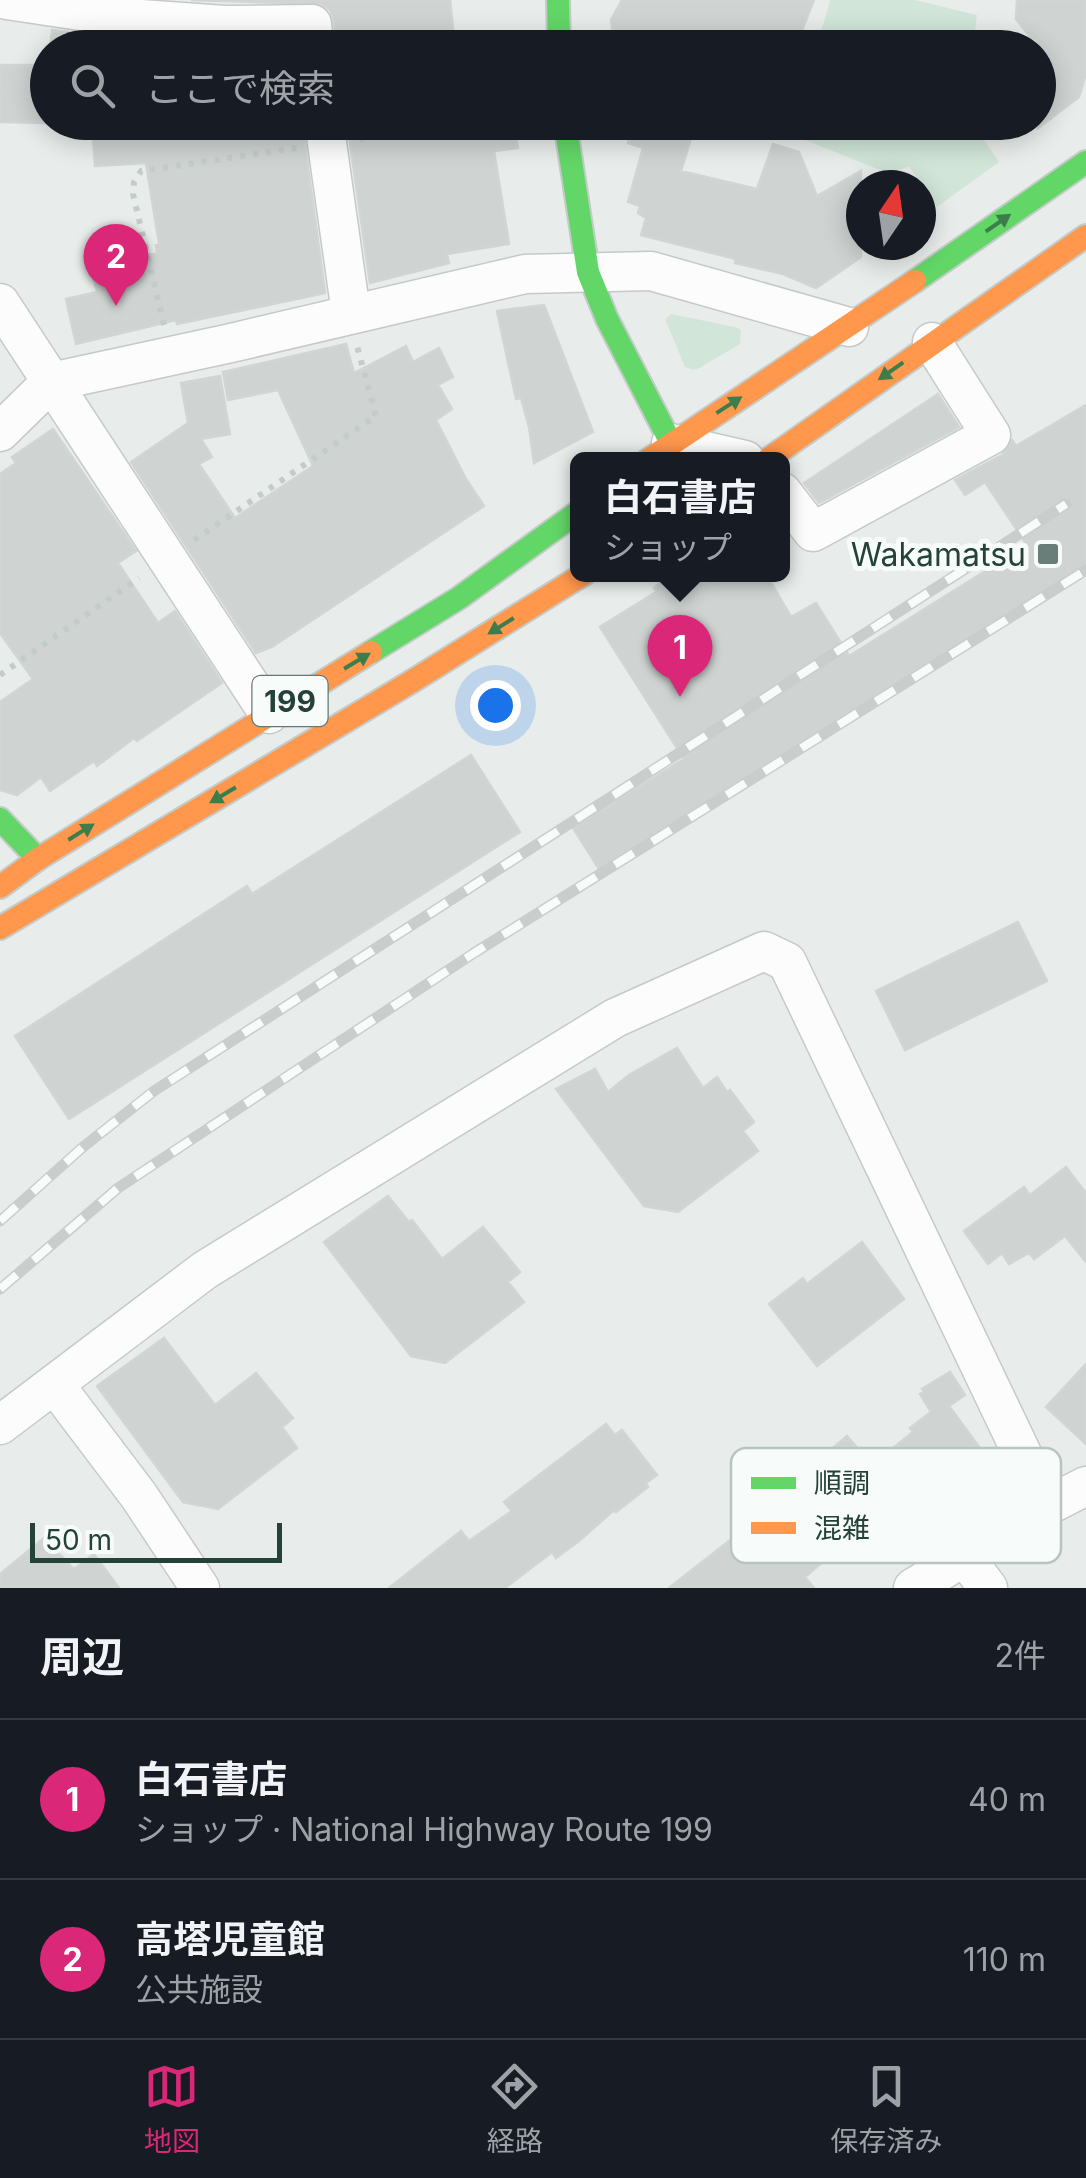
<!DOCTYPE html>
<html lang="ja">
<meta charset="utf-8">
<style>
:root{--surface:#171b24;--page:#20242c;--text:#f1f3f6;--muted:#9ea1a6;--line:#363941;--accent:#db2777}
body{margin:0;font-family:Inter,"Noto Sans JP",sans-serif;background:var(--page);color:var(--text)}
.compass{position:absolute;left:846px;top:170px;width:90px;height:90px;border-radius:50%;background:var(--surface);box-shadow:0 5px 25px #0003;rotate:13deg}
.scale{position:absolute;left:30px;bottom:25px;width:252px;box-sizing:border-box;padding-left:10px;border:5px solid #24423a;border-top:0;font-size:28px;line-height:35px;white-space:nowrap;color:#24423a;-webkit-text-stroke:8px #f7fbf9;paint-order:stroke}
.you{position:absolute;left:495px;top:705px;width:35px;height:35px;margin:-25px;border:8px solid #fff;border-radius:50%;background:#1a73e8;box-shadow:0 0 0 15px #1a73e833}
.badge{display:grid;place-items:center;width:65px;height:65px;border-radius:50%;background:var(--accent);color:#fff;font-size:32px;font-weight:700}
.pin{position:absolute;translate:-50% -82px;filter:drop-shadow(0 2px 5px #0008)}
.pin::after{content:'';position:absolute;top:52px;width:35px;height:30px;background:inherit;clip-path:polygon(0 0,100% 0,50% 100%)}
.popup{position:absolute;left:570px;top:452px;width:220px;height:130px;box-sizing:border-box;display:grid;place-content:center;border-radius:15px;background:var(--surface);filter:drop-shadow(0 2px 8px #0005);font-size:32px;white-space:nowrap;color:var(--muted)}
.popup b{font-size:38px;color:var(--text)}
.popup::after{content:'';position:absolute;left:50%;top:100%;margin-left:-20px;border:20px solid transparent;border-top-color:var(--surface)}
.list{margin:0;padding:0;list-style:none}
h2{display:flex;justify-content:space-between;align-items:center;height:130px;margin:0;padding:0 40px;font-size:42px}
h2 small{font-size:32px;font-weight:400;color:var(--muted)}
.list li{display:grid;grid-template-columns:65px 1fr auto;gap:30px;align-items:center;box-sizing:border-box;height:160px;padding:0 40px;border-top:2px solid var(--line)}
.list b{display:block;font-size:38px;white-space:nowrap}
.list p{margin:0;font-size:32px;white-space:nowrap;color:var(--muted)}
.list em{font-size:32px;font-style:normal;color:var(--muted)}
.icon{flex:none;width:55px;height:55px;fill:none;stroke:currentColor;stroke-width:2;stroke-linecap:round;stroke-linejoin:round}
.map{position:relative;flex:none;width:1086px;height:1588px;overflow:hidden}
.search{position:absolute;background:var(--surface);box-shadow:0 5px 25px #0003;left:30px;right:30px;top:30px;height:110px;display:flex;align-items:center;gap:25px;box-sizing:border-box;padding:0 35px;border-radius:55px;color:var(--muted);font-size:38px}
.sheet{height:450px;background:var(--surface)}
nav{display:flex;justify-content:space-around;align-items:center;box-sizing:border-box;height:140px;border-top:2px solid var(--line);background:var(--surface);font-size:28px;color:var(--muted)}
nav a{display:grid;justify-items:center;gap:5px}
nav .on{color:var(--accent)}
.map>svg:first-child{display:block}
.green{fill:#d1e6d8}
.building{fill:#cfd4d2;stroke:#d1d6d4;stroke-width:2.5}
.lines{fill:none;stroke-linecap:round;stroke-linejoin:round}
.street-casing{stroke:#c5cac8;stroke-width:41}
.fast-casing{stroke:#c3cbc8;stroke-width:26}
.slow-casing{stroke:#c3cbc8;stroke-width:26}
.path{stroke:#c3ccca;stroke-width:6;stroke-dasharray:5 8;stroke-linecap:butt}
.street{stroke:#fcfcfc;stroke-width:38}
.fast{stroke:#63d668;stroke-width:22}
.slow{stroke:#ff974d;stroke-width:22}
.rail-casing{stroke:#c9cdcc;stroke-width:11}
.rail{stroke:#f7fbf9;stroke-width:8;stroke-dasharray:22;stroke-linecap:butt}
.oneway{fill:#3d7d4c}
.poi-dot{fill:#697e78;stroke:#f7fbf9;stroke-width:4}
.labels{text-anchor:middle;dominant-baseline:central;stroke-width:10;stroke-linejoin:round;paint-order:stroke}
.shield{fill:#f7fbf9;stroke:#637a73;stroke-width:2.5}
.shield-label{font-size:30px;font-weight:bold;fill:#24423a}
.poi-label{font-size:32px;fill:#24423a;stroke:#f7fbf9;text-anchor:end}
.key{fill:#f7fbf9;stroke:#b8c4c0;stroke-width:2.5}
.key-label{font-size:28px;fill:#24423a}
</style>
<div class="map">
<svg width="1086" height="1588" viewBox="0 0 1086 1588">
<rect width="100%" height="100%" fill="#e8edeb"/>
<!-- green -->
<path class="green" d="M 830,0 L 915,0 L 977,15 L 973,47 L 817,47 Z
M 796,123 L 972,123 L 999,162 L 937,207 L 909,166 L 890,174 L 793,135 Z
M 671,314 L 735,327 L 741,330 L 740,344 L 699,368 L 694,370 L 685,367 L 665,319 Z"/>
<!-- building -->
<path class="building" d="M 191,0 L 450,0 L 455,48 L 337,48 L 334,20 L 330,10 L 321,4 Z
M 622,0 L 814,0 L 795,48 L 615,48 L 611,20 Z
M 1017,0 L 1086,0 L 1086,74 L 1079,97 L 1038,128 L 1038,41 L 1031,38 L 1016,19 Z
M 52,30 L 125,40 L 225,48 L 50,48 Z
M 0,65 L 48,65 L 48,123 L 0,122 Z
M 92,122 L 302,122 L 325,293 L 177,324 L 176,320 L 76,344 L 66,299 L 97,292 L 91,268 L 157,253 L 156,245 L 159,244 L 146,163 L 95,166 Z
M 347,122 L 513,122 L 518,148 L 494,151 L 509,244 L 447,254 L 449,263 L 370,283 Z
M 634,122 L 696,122 L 681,171 L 757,189 L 773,144 L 799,152 L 817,196 L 861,171 L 861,257 L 816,288 L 783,274 L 735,263 L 736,259 L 641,235 L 646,218 L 638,213 L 640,206 L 628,202 L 643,148 L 628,143 Z
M 544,305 L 593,432 L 534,463 L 529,427 L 521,398 L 516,399 L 497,311 Z
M 346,344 L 354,373 L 406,346 L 413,362 L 439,348 L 453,377 L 438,385 L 452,409 L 436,420 L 466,479 L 484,506 L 272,647 L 256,653 L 131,462 L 188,423 L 181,383 L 220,376 L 230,434 L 201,439 L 212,457 L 199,464 L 235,518 L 313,466 L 278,390 L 228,400 L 223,372 Z
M 938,394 L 959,427 L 819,503 L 804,483 Z
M 1086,405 L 1086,565 L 599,869 L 573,828 L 684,759 L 600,627 L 656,592 L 654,588 L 671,574 L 766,574 L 791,617 L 816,603 L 849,656 L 1027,545 L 985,482 L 965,495 L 955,480 L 1002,455 L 1012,440 L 1016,446 Z
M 53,429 L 136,551 L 118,563 L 158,623 L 175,611 L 222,683 L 137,741 L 134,738 L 97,766 L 94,761 L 50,791 L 41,777 L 17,795 L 0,790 L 0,702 L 33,679 L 0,633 L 0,474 L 16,463 L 12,457 Z
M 471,755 L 520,832 L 69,1119 L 15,1036 L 247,886 L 252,894 Z
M 1018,922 L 1047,981 L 905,1050 L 876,991 Z
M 677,1048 L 703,1088 L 717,1077 L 727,1092 L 730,1090 L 754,1122 L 743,1131 L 758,1151 L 678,1212 L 644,1206 L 556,1089 L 595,1069 L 608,1092 L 629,1075 Z
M 1066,1167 L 1086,1193 L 1086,1262 L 1065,1236 L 1034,1259 L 1029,1253 L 1009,1264 L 1002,1253 L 988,1264 L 964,1231 L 1024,1187 L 1030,1195 Z
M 388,1196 L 409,1222 L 412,1220 L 442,1259 L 483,1227 L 520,1272 L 508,1282 L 524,1302 L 445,1363 L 411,1356 L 324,1242 Z
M 862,1242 L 904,1299 L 817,1366 L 769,1304 L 803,1278 L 807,1284 Z
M 164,1338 L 215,1405 L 256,1373 L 293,1418 L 282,1427 L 297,1448 L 218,1509 L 183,1502 L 97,1386 Z
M 1086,1364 L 1086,1444 L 1046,1407 Z
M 950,1372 L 965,1395 L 949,1406 L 999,1474 L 936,1520 L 932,1513 L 879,1553 L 861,1529 L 805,1577 L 814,1588 L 669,1588 L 762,1515 L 767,1520 L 822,1474 L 813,1465 L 847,1436 L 872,1465 L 913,1432 L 910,1428 L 931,1412 L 920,1394 L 924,1392 L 922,1389 Z
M 606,1424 L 615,1435 L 622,1430 L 657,1475 L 646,1483 L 648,1487 L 616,1512 L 614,1510 L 579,1541 L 556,1558 L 552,1552 L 505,1588 L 389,1588 L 461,1531 L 469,1541 L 512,1511 L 504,1502 Z
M 44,1538 L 74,1569 L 94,1554 L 119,1588 L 0,1588 L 0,1574 Z"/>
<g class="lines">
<defs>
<path id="street" d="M 7,0 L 127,18 L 225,25 L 312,24 L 315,48
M 324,122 L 351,313
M 0,303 L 269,714
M 0,432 L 51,382 L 231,343 L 525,274 L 651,271 L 849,327
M 671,443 L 745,460
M 782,492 L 813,532 L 991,435 L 932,342
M 55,1385 L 139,1496 L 200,1588
M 0,1425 L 205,1270 L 615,1018 L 764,951 L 787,962 L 1047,1506
M 964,1556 L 988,1588
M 913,1588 L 1047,1506 L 1086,1486"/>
<path id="fast" d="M 558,0 L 559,48
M 565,122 L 588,272 L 607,319 L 671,443
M 915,281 L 1086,162
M 371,652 L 459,598 L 578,512
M 0,819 L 38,859"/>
<path id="slow" d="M 648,460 L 915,281
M 767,460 L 1086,236
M 0,887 L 38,859 L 371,652
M 0,928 L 411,682 L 584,574"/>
</defs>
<!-- street casing -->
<use href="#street" class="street-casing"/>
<!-- fast casing -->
<use href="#fast" class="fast-casing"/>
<!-- slow casing -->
<use href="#slow" class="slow-casing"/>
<!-- path -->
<path class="path" d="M 359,139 L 481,122
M 164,325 L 133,194 L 134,182 L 141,171 L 297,148
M 194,540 L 376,416 L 357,346
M 0,675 L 139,578"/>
<!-- street -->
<use href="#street" class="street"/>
<!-- fast -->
<use href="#fast" class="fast"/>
<!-- slow -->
<use href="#slow" class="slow"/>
<defs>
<path id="rail" d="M 0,1221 L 83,1147 L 154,1091 L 1066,504
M 0,1289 L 118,1188 L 474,953 L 1086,570"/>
</defs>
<!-- rail casing -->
<use href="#rail" class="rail-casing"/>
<!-- rail -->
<use href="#rail" class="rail"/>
</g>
<!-- one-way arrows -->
<defs><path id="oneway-solid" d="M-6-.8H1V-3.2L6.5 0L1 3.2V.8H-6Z" transform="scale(2.5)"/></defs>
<g class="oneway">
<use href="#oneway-solid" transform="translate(998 223) rotate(-35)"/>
<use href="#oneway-solid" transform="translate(891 371) rotate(145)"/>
<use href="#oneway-solid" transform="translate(729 405) rotate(-33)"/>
<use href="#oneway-solid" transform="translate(501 626) rotate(148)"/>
<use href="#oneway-solid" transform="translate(357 661) rotate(-31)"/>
<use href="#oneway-solid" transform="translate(223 795) rotate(149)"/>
<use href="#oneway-solid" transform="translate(81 832) rotate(-32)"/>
</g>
<!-- markers -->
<rect class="poi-dot" x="1036" y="542" width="24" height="24" rx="5"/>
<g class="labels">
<!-- shield labels -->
<rect class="shield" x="252.5" y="676" width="75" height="50" rx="8"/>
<g class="shield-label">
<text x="290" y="701">199</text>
</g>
<!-- poi labels -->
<g class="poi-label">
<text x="1026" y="554">Wakamatsu</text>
</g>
</g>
<!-- legend -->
<rect x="731" y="1448" width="330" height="115" rx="15" class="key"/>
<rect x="751" y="1477" width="45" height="12" fill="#63d668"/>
<rect x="751" y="1522" width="45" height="12" fill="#ff974d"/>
<g class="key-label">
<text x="814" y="1493">順調</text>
<text x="814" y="1538">混雑</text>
</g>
</svg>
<svg class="compass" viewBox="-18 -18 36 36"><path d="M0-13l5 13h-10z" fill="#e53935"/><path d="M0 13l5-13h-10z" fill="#9ea1a6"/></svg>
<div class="scale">50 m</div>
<div class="you"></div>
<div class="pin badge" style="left:680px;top:697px">1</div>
<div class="popup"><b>白石書店</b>ショップ</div>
<div class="pin badge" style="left:116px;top:306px">2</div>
<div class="search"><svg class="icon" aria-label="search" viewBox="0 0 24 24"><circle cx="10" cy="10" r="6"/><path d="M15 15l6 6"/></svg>ここで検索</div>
</div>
<section class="sheet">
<h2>周辺<small>2件</small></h2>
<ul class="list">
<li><span class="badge">1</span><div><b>白石書店</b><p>ショップ · National Highway Route 199</p></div><em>40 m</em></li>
<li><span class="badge">2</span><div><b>高塔児童館</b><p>公共施設</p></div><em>110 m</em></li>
</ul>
</section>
<nav>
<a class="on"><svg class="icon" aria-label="map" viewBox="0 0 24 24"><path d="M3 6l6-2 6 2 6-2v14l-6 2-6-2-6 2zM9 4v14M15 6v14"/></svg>地図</a>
<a><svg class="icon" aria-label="directions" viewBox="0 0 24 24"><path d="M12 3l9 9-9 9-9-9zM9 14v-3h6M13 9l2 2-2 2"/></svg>経路</a>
<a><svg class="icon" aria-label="saved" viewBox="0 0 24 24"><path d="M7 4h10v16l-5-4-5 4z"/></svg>保存済み</a>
</nav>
